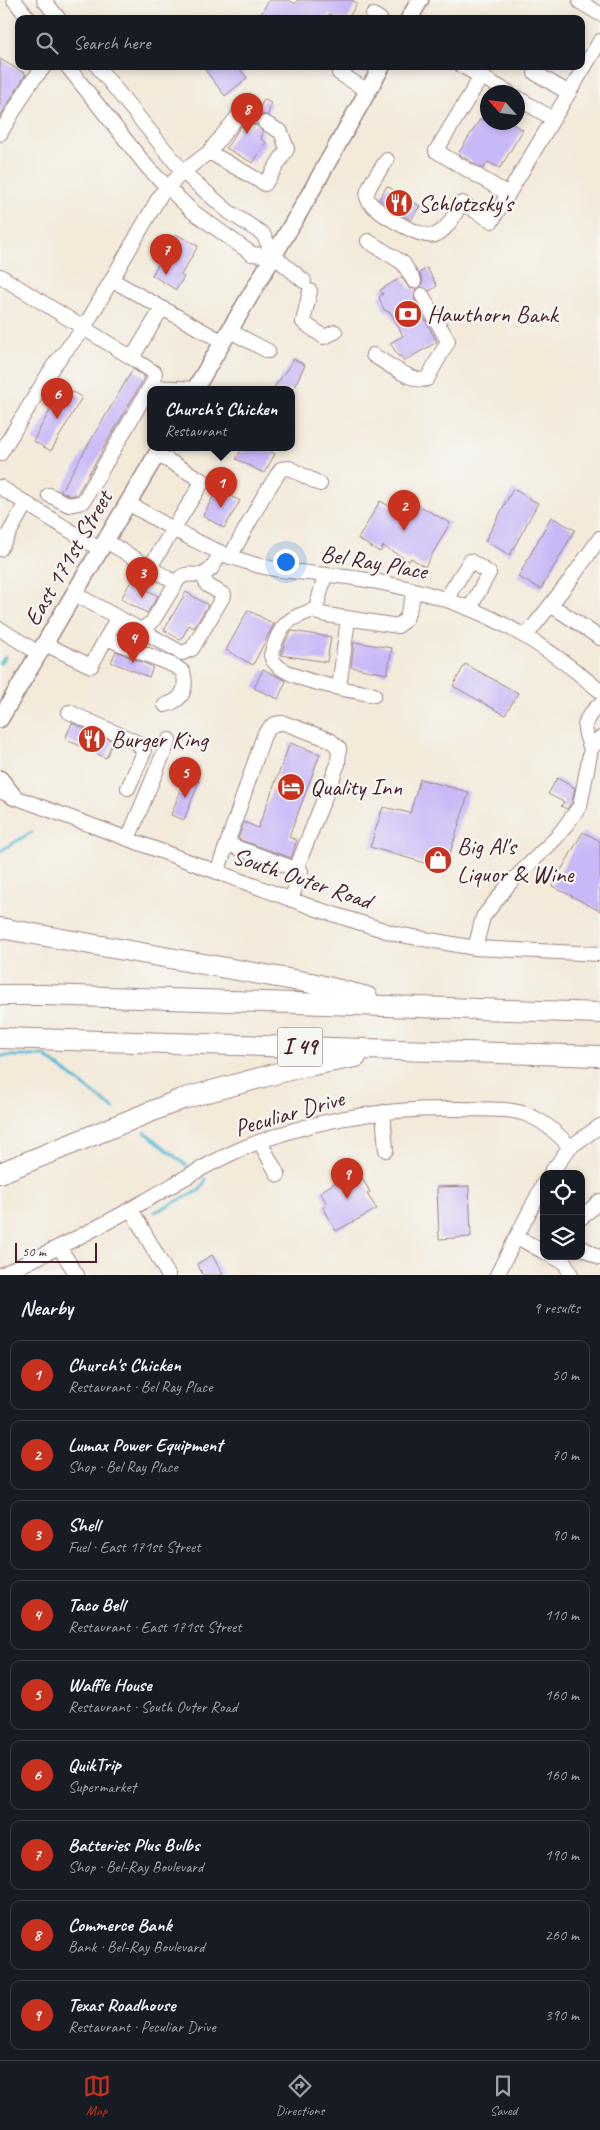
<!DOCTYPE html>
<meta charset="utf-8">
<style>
:root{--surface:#171b24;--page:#242831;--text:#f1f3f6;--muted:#9ea1a6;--line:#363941;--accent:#c8321e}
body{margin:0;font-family:Caveat,sans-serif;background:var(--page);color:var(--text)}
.controls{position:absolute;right:15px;bottom:15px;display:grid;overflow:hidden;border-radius:10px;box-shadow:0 2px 8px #0003}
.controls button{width:45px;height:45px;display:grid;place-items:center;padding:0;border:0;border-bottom:1px solid var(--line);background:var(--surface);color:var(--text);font:25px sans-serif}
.compass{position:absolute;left:480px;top:85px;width:45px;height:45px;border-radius:50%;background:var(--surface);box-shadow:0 2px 8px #0003;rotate:297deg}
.scale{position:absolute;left:15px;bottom:12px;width:82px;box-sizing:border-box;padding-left:5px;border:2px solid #4a1f2b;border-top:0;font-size:14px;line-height:18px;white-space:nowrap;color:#4a1f2b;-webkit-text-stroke:4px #f6f6f2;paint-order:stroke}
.you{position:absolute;left:285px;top:561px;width:18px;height:18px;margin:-12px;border:4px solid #fff;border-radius:50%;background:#1a73e8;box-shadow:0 0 0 8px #1a73e833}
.badge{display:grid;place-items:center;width:32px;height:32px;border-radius:50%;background:var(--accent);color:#fff;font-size:16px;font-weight:700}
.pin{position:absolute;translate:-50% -41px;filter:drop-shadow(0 1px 2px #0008)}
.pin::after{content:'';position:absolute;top:26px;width:18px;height:15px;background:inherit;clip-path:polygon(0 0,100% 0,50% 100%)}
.popup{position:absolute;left:147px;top:386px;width:148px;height:65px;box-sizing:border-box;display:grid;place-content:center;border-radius:10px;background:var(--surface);filter:drop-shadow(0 1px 4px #0005);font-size:16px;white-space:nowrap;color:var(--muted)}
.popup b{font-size:19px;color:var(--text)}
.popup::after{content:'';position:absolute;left:50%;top:100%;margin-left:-10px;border:10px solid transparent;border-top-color:var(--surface)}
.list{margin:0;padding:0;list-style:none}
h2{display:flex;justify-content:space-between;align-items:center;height:65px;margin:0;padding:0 20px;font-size:21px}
h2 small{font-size:16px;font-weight:400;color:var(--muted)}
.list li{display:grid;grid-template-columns:32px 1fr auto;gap:15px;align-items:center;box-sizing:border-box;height:70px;margin:0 10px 10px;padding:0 10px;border:1px solid var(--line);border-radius:10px}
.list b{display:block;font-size:19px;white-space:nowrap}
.list p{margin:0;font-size:16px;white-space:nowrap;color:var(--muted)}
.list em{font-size:16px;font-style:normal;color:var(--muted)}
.icon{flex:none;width:28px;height:28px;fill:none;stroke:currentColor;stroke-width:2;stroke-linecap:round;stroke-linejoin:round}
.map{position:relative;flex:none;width:600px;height:1275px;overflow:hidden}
.search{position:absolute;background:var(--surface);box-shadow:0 2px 8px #0003;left:15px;right:15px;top:15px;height:55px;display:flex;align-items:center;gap:12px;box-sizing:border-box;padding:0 18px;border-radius:10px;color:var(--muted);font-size:19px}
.sheet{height:785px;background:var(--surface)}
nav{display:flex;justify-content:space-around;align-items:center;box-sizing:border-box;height:70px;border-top:1px solid var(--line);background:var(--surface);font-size:14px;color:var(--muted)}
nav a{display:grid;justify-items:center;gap:2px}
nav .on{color:var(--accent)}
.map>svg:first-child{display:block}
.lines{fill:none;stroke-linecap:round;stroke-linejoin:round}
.stream{stroke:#58bad6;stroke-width:3}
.building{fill:#c8b8f7}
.minor-casing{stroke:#9e8482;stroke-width:16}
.major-casing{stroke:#9e8482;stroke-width:19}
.highway-casing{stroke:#9e8482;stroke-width:22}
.minor{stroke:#fff;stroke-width:14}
.major{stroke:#fff;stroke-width:16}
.highway{stroke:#fff;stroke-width:20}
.labels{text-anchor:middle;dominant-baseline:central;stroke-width:4.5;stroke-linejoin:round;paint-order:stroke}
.shield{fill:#f6f6f2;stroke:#7e6067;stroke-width:1}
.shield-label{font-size:22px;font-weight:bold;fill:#4a1f2b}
.poi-label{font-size:24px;fill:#4a1f2b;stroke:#f6f6f2;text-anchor:start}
.street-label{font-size:24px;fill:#4a1f2b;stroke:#f6f6f2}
</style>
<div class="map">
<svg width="600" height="1275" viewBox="0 0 600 1275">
<rect width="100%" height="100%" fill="#f6f6f2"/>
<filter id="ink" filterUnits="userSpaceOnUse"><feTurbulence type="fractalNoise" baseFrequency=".02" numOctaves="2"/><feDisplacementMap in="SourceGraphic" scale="10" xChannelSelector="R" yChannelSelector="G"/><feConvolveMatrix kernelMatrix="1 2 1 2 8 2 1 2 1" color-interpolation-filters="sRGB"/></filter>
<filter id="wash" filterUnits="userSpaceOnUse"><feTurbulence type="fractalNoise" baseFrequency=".0096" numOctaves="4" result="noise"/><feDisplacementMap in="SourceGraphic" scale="20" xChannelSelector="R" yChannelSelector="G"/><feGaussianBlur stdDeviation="1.12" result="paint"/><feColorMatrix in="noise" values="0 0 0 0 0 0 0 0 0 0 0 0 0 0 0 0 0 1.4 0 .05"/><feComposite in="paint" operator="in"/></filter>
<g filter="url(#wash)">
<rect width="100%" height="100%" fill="#f3eada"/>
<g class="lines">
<!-- stream -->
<path class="stream" d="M 0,663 L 5,657
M 0,851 L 32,832
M 0,1056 L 45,1056 L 114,1109
M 145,1132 L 187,1166
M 155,1212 L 200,1190 L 206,1179"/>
</g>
<g id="blocks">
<!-- building -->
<path class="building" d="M 269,0 L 289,0 L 295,4 L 297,0 L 351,0 L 357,3 L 348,19 L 338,19 L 329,14 L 326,19 L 258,19 Z
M 0,59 L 26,74 L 0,117 Z
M 202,66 L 237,66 L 247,78 L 225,96 Z
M 264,99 L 271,103 L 268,115 L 262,115 L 259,110 Z
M 480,119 L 488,122 L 510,122 L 523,130 L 500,168 L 488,162 L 483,169 L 458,154 Z
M 250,125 L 257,125 L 263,132 L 261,139 L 266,142 L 253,163 L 226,148 L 241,126 L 247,130 Z
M 387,186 L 420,206 L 411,220 L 379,199 Z
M 176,234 L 198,246 L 181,275 L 184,277 L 176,290 L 152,275 Z
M 427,268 L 437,286 L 430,291 L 420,287 L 423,280 L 419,273 Z
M 402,277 L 409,288 L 416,289 L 414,299 L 437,342 L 404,361 L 401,356 L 399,357 L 390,343 L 403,336 L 391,313 L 384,310 L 379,297 L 383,294 L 380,290 Z
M 294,359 L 305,365 L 293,389 L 273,389 Z
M 133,369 L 145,377 L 77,494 L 70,496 L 61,491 Z
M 63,387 L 82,397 L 51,451 L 33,441 Z
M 243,447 L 262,447 L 275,454 L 264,473 L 236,459 Z
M 217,489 L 240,501 L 224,528 L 203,516 Z
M 513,489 L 538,503 L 510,555 L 485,541 Z
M 409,500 L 450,523 L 425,567 L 411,558 L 409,561 L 383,546 L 380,552 L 358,539 L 380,501 L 402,513 Z
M 551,517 L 575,530 L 541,589 L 518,577 Z
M 131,581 L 158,596 L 147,613 L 121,599 Z
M 186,592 L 208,605 L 194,628 L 189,625 L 181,640 L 164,630 Z
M 248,610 L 274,624 L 253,665 L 226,650 Z
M 292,631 L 331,637 L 327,662 L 281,655 L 286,640 Z
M 354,642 L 392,648 L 387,674 L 351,667 Z
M 116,651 L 153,667 L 149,677 L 111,662 Z
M 465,664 L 518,693 L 505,715 L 453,686 Z
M 263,669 L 286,681 L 278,699 L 254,688 Z
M 72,723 L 113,741 L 106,758 L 65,739 Z
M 290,743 L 320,754 L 289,837 L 297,840 L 291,858 L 238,839 L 244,822 L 258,828 Z
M 186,776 L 199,781 L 184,820 L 171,815 Z
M 557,778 L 575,788 L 572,802 L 567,809 L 561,806 L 564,802 L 548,794 Z
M 420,779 L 469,792 L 445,869 L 370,847 L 383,807 L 410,813 Z
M 583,832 L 600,841 L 600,911 L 552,886 Z
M 358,1171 L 370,1192 L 367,1194 L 377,1209 L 336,1231 L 323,1207 L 327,1204 L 320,1192 L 349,1174 L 351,1177 Z
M 469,1186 L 471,1237 L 439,1239 L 437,1187 Z
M 212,1255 L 223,1275 L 203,1275 L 197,1264 Z"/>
</g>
</g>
<g filter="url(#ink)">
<use href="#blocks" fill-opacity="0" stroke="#9e8482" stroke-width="1"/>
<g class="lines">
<defs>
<path id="minor" d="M 14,0 L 29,19
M 44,0 L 59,19
M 582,0 L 580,2 L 600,14
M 373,15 L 380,19
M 67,66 L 148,168 L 192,211 L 252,254 L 274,256
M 97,66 L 183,172 L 229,212 L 263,234 L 274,256 L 304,281
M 462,66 L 508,92
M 339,73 L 368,91
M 535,73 L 569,93
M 481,77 L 436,151 L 508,194
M 518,98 L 553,119
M 0,134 L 31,82 L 45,66
M 209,152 L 242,111 L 254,117
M 387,160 C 381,169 366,187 367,197 C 369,210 423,240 435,235 C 448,230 454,214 462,203 L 492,221 L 600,41
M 368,241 L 403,263 L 414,281
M 0,276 L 132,358 L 162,308
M 112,280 L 223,342
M 310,291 L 303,322 L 324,337 L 335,332
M 230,331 L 268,351
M 373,355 C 385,362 414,384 427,379 L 448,341 L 422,295
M 153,389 L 151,387 L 198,389
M 0,454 L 54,365 L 84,328 L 161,194 L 183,172 L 209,152 L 265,184 L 287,149 L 281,132 L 265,123
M 0,487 L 101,550
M 49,495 L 69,505 L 83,502 L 154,380 L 155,373 L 132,358
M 128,503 C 169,527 207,550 253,564 C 288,574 325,573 361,579 C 456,594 527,628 600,691
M 0,549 L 26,503
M 230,557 L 263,497 L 281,469 L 289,468 L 320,484
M 150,567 L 203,481 L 157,454
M 325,575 L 316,609 L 318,613 L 327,615 L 398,626 L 406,619 L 415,591
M 176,583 C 183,571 191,575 203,575 L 211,569 L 221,553
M 75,594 L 141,630 L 152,622 L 176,583 L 106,541
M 446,599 L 470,561 L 489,573 L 470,608
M 551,605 L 600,638
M 316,609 C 285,620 281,623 271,655 C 275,680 352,690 374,695
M 0,629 L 40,654
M 141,630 L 182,653 L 192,649 L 224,595 L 207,585 L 203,575
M 526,636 L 571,579 L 600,538
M 106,638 L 175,666 L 183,672 C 188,689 182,701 165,705
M 45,644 L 91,666 L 117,618
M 339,688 L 348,619
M 69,712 L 136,742 L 144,752 L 128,788
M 591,749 C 582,726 582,721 600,704
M 4,793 L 317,909 L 396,934 L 475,948 L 600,954
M 128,839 L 169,740
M 227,844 L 264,735 C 270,727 273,722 284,723 L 330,740 L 339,748 L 338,764 L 296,869
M 217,872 L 227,844 L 301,871 L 291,900
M 475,948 L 483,917 L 509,884 L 557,837 L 580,806 L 591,749 L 600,738
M 383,1112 L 386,1150
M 260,1142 L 278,1175
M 550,1174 L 570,1147 L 600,1126
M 131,1209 L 168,1275
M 581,1218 L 600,1201
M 517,1237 L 544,1252
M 59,1247 L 77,1275
M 581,1247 L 600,1258
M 552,1256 L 565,1263 L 571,1275
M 1,1275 C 49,1252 97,1229 143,1202 C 177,1183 209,1162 246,1147 C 313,1119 385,1108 457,1109 C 511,1110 531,1104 570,1147
M 497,1275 L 544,1183"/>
<path id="major" d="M 409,19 L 420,0
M 195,389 L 300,211 L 382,66
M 0,719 L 161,447
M 0,779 L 14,797"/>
<path id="highway" d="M 0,928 L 311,983 L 367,997
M 0,995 L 44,995 L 600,1013
M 0,1038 L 600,1056
M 0,1173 L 182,1099 L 297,1068 L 356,1057"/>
</defs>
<!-- minor casing -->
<use href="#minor" class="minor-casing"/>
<!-- major casing -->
<use href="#major" class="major-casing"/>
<!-- highway casing -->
<use href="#highway" class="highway-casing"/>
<!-- minor -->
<use href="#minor" class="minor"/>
<!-- major -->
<use href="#major" class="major"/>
<!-- highway -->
<use href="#highway" class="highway"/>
</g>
</g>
<!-- icons -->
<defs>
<symbol id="restaurant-disc" viewBox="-11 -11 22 22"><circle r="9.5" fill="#c8321e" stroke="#f6f6f2"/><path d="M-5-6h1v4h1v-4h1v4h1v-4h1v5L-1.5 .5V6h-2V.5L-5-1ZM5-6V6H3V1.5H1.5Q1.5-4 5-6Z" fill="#fff"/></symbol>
<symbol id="bank-disc" viewBox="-11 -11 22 22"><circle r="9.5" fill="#c8321e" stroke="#f6f6f2"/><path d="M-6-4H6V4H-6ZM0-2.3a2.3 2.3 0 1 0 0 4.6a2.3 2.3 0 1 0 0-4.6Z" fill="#fff"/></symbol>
<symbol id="hotel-disc" viewBox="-11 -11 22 22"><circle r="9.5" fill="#c8321e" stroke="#f6f6f2"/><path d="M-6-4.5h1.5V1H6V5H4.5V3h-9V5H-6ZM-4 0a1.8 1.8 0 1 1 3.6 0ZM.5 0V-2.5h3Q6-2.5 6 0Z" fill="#fff"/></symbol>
<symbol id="shop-disc" viewBox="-11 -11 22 22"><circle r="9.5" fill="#c8321e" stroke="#f6f6f2"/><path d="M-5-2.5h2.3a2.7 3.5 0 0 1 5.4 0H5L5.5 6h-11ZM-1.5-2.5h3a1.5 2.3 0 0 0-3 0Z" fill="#fff"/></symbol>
</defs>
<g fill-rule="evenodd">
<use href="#restaurant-disc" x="383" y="187" width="32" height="32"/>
<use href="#bank-disc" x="392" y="298" width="32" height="32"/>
<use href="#restaurant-disc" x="76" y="723" width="32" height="32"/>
<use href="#hotel-disc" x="275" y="771" width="32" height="32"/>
<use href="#shop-disc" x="422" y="844" width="32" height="32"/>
</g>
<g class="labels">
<!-- shield labels -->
<rect class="shield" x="277.5" y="1027.5" width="45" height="39" rx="4"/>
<g class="shield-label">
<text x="300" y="1047">I 49</text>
</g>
<!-- poi labels -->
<g class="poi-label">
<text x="418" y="203">Schlotzsky's</text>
<text x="427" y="314">Hawthorn Bank</text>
<text x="111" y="739">Burger King</text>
<text x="310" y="787">Quality Inn</text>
<text x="457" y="846">Big Al's<tspan x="457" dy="28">Liquor &amp; Wine</tspan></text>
</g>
<!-- street labels -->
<g class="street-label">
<text transform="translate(68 558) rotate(-60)">East 171st Street</text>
<text transform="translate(374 562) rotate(10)">Bel Ray Place</text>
<text transform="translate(302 878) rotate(19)">South Outer Road</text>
<text transform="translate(289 1113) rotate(-16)">Peculiar Drive</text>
</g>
</g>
</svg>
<div class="controls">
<button><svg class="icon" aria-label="locate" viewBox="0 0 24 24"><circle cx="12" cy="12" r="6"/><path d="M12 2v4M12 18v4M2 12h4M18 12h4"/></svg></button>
<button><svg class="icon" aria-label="layers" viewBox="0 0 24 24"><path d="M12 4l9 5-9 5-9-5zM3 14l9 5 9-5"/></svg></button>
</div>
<svg class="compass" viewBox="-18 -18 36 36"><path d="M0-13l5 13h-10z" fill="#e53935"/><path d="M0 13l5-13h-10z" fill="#9ea1a6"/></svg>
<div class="scale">50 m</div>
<div class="you"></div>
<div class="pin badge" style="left:221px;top:508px">1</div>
<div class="popup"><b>Church's Chicken</b>Restaurant</div>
<div class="pin badge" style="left:404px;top:531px">2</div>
<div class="pin badge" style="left:142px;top:598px">3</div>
<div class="pin badge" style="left:133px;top:663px">4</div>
<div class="pin badge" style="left:185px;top:798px">5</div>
<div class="pin badge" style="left:57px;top:419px">6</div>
<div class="pin badge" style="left:166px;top:275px">7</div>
<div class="pin badge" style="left:247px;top:134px">8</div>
<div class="pin badge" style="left:347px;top:1199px">9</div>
<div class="search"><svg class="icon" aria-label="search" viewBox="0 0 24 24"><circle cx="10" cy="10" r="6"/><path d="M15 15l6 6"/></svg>Search here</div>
</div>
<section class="sheet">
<h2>Nearby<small>9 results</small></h2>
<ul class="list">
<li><span class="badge">1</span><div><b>Church's Chicken</b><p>Restaurant · Bel Ray Place</p></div><em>50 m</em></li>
<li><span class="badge">2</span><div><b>Lumax Power Equipment</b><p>Shop · Bel Ray Place</p></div><em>70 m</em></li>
<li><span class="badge">3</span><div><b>Shell</b><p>Fuel · East 171st Street</p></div><em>90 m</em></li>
<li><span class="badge">4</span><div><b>Taco Bell</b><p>Restaurant · East 171st Street</p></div><em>110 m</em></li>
<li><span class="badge">5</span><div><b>Waffle House</b><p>Restaurant · South Outer Road</p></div><em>160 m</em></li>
<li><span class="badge">6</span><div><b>QuikTrip</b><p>Supermarket</p></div><em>160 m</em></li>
<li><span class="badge">7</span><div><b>Batteries Plus Bulbs</b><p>Shop · Bel-Ray Boulevard</p></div><em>190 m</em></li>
<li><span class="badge">8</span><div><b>Commerce Bank</b><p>Bank · Bel-Ray Boulevard</p></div><em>260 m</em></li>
<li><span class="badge">9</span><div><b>Texas Roadhouse</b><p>Restaurant · Peculiar Drive</p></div><em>390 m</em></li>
</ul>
</section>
<nav>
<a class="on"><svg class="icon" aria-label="map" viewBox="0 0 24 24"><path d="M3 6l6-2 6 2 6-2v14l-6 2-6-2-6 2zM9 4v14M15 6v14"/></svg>Map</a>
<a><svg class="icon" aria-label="directions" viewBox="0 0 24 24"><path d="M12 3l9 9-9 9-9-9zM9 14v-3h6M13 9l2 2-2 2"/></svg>Directions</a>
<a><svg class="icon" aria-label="saved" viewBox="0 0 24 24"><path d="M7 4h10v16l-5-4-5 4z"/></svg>Saved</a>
</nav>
